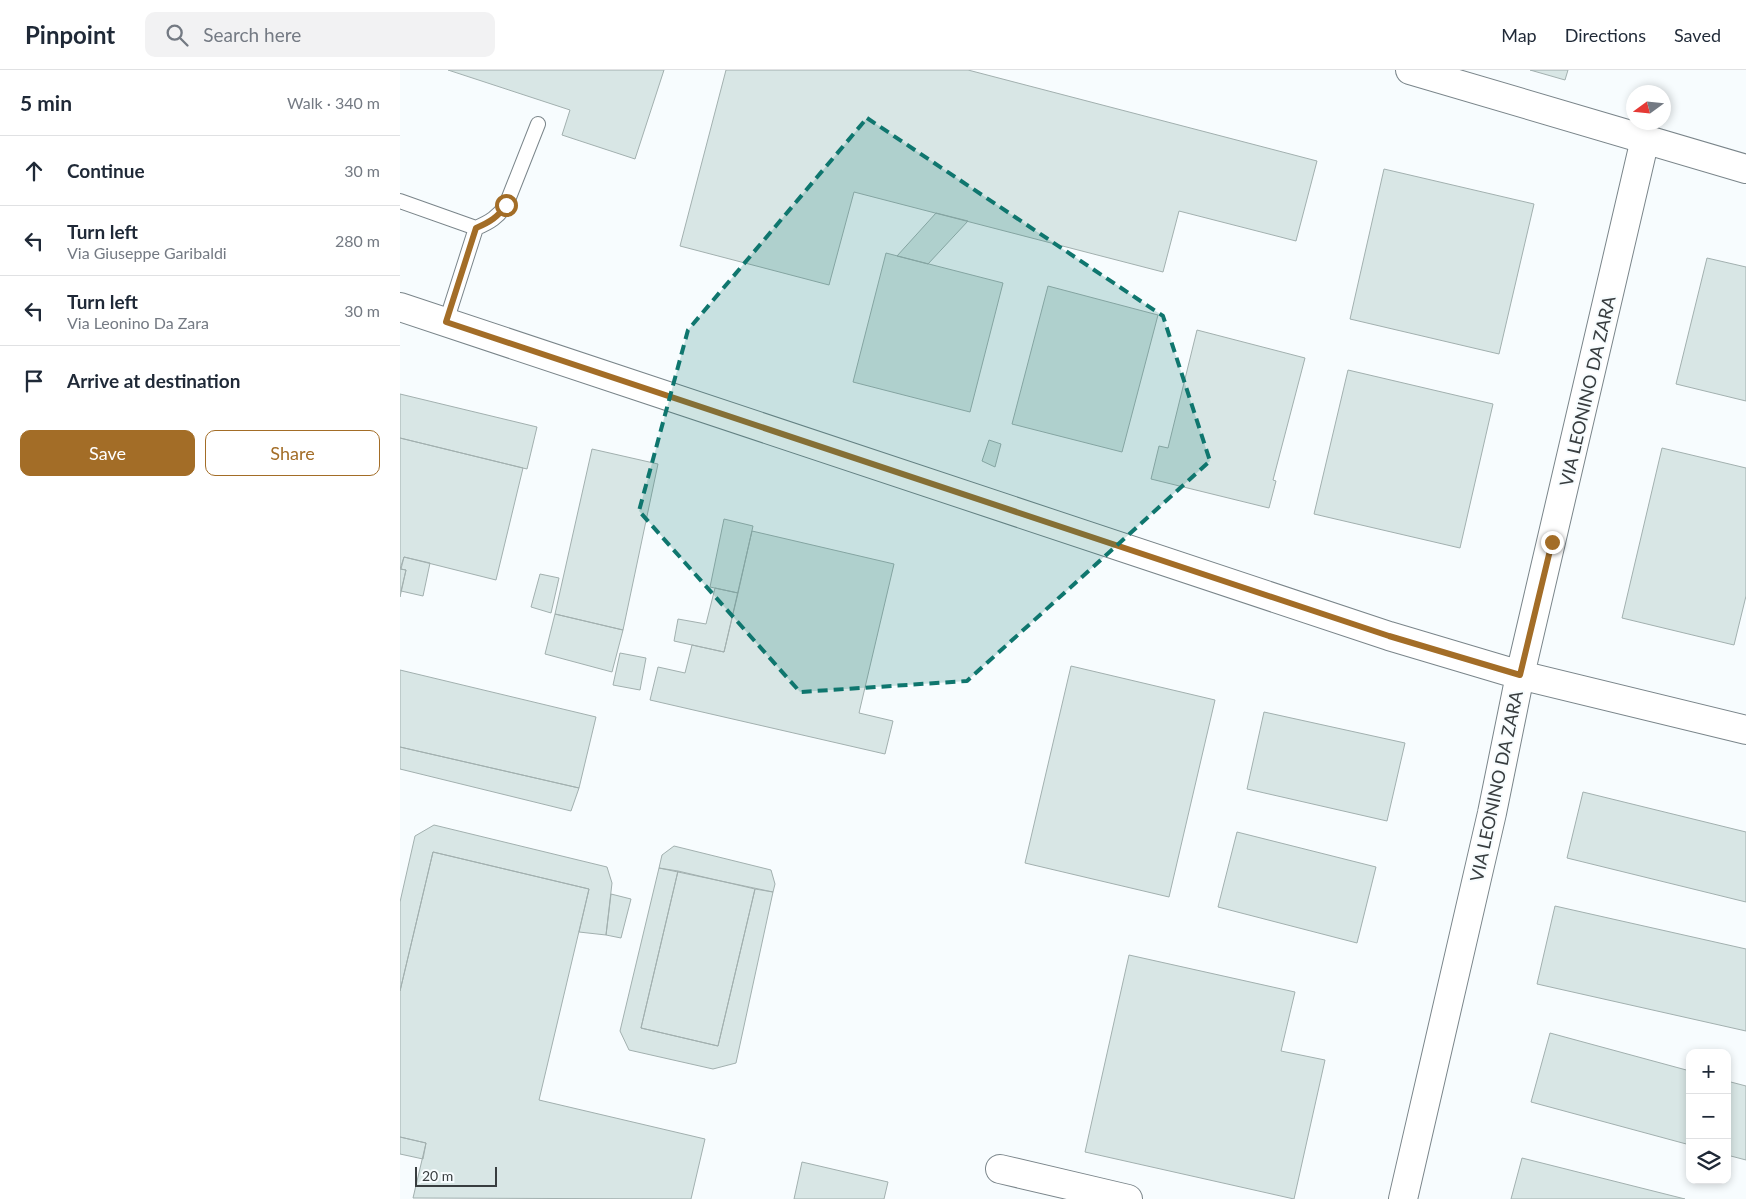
<!DOCTYPE html>
<meta charset="utf-8">
<style>
:root{--surface:#fff;--page:#f2f2f3;--text:#1f2937;--muted:#747a83;--line:#e0e1e3;--accent:#a36d27}
body{margin:0;font-family:Lato,sans-serif;background:var(--page);color:var(--text)}
.controls{position:absolute;right:15px;bottom:15px;display:grid;overflow:hidden;border-radius:10px;box-shadow:0 2px 8px #0003}
.controls button{width:45px;height:45px;display:grid;place-items:center;padding:0;border:0;border-bottom:1px solid var(--line);background:var(--surface);color:var(--text);font:25px sans-serif}
.compass{position:absolute;left:1226px;top:15px;width:45px;height:45px;border-radius:50%;background:var(--surface);box-shadow:0 2px 8px #0003;rotate:255deg}
.scale{position:absolute;left:15px;bottom:12px;width:82px;box-sizing:border-box;padding-left:5px;border:2px solid #383d3f;border-top:0;font-size:14px;line-height:18px;white-space:nowrap;color:#383d3f;-webkit-text-stroke:4px #f7fcfe;paint-order:stroke}
.stop{position:absolute;width:15px;height:15px;margin:-11px;border:4px solid #a36d27;border-radius:50%;background:#fff}
.stop.end{background:#a36d27;border-color:#fff;box-shadow:0 1px 5px #0008}
.list{margin:0;padding:0;list-style:none}
h2{display:flex;justify-content:space-between;align-items:center;height:65px;margin:0;padding:0 20px;font-size:21px}
h2 small{font-size:16px;font-weight:400;color:var(--muted)}
.list li{display:grid;grid-template-columns:32px 1fr auto;gap:15px;align-items:center;box-sizing:border-box;height:70px;padding:0 20px;border-top:1px solid var(--line)}
.list b{display:block;font-size:19px;white-space:nowrap}
.list p{margin:0;font-size:16px;white-space:nowrap;color:var(--muted)}
.list em{font-size:16px;font-style:normal;color:var(--muted)}
.actions{display:flex;gap:10px;padding:15px 20px}
.actions a{flex:1;padding:11px 0;border:1px solid var(--accent);border-radius:10px;text-align:center;font-size:18px;color:var(--accent)}
.actions .main{background:var(--accent);color:#fff}
.icon{flex:none;width:28px;height:28px;fill:none;stroke:currentColor;stroke-width:2;stroke-linecap:round;stroke-linejoin:round}
.map{position:relative;flex:none;width:1346px;height:1129px;overflow:hidden}
header{display:flex;align-items:center;gap:30px;box-sizing:border-box;height:70px;padding:0 25px;background:var(--surface);border-bottom:1px solid var(--line)}
header strong{font-size:24px}
nav{display:flex;gap:28px;margin-inline-start:auto;font-size:18px}
.search{width:350px;height:45px;background:var(--page);display:flex;align-items:center;gap:12px;box-sizing:border-box;padding:0 18px;border-radius:10px;color:var(--muted);font-size:19px}
main{display:flex}
aside{flex:1;background:var(--surface)}
.map>svg:first-child{display:block}
.building{fill:#d8e6e5;stroke:#a2b0af}
.lines{fill:none;stroke-linecap:round;stroke-linejoin:round}
.lane-casing{stroke:#7a858a;stroke-width:16}
.street-casing{stroke:#7a858a;stroke-width:30}
.lane{stroke:#fff;stroke-width:14}
.street{stroke:#fff;stroke-width:28}
.route{stroke:#a36d27;stroke-width:6}
.marked{fill:#0f766e;fill-opacity:0.2;stroke:#0f766e;stroke-width:4;stroke-dasharray:10 6;stroke-linejoin:round}
.labels{text-anchor:middle;dominant-baseline:central;stroke-width:4;stroke-linejoin:round;paint-order:stroke}
.street-label{font-size:18px;fill:#383d3f;stroke:#f7fcfe}
</style>
<header>
<strong>Pinpoint</strong>
<div class="search"><svg class="icon" aria-label="search" viewBox="0 0 24 24"><circle cx="10" cy="10" r="6"/><path d="M15 15l6 6"/></svg>Search here</div>
<nav><a>Map</a><a>Directions</a><a>Saved</a></nav>
</header>
<main>
<aside>
<h2>5 min<small>Walk · 340 m</small></h2>
<ul class="list">
<li><svg class="icon" aria-label="ahead" viewBox="0 0 24 24"><path d="M12 20V5M6 11l6-6 6 6"/></svg><div><b>Continue</b></div><em>30 m</em></li>
<li><svg class="icon" aria-label="left" viewBox="0 0 24 24"><path d="M17 20v-9H6M10 6l-5 5 5 5"/></svg><div><b>Turn left</b><p>Via Giuseppe Garibaldi</p></div><em>280 m</em></li>
<li><svg class="icon" aria-label="left" viewBox="0 0 24 24"><path d="M17 20v-9H6M10 6l-5 5 5 5"/></svg><div><b>Turn left</b><p>Via Leonino Da Zara</p></div><em>30 m</em></li>
<li><svg class="icon" aria-label="arrive" viewBox="0 0 24 24"><path d="M6 21V4h12l-3 4 3 4H6"/></svg><div><b>Arrive at destination</b></div></li>
</ul>
<div class="actions"><a class="main">Save</a><a>Share</a></div>
</aside>
<div class="map">
<svg width="1346" height="1129" viewBox="0 0 1346 1129">
<rect width="100%" height="100%" fill="#f7fcfe"/>
<!-- building -->
<path class="building" d="M 48,0 L 264,0 L 235,89 L 162,65 L 170,40 Z
M 326,0 L 568,0 L 917,91 L 896,171 L 779,141 L 763,202 L 454,122 L 429,215 L 280,176 Z
M 1130,0 L 1168,0 L 1165,10 Z
M 984,99 L 1134,134 L 1099,284 L 950,249 Z
M 536,143 L 568,151 L 528,194 L 497,186 Z
M 486,183 L 603,213 L 570,342 L 453,312 Z
M 1307,188 L 1346,197 L 1346,331 L 1276,314 Z
M 648,216 L 758,245 L 722,382 L 612,354 Z
M 797,260 L 905,288 L 873,410 L 876,411 L 869,438 L 751,409 L 759,376 L 768,378 Z
M 948,300 L 1093,334 L 1060,478 L 914,444 Z
M 0,324 L 137,357 L 127,399 L 0,368 Z
M 0,368 L 123,398 L 96,510 L 4,487 L 0,499 Z
M 589,370 L 601,374 L 595,397 L 582,391 Z
M 1262,378 L 1346,398 L 1346,526 L 1334,575 L 1222,548 Z
M 192,379 L 258,394 L 223,560 L 155,544 Z
M 324,449 L 353,456 L 338,523 L 310,517 Z
M 352,461 L 494,494 L 459,643 L 493,651 L 485,684 L 250,630 L 258,597 L 285,603 L 292,575 L 324,582 Z
M 4,487 L 30,493 L 23,526 L 1,521 L 6,500 L 1,499 Z
M 0,499 L 6,500 L 0,527 Z
M 140,504 L 159,508 L 151,543 L 131,537 Z
M 315,518 L 338,523 L 324,582 L 274,571 L 278,549 L 306,554 Z
M 155,544 L 223,560 L 212,602 L 145,584 Z
M 220,583 L 246,588 L 240,620 L 213,615 Z
M 671,596 L 815,630 L 769,827 L 625,793 Z
M 0,600 L 196,647 L 179,718 L 0,677 Z
M 864,642 L 1005,673 L 987,751 L 847,719 Z
M 0,677 L 179,718 L 171,741 L 0,699 Z
M 1183,722 L 1346,762 L 1346,832 L 1167,788 Z
M 34,755 L 207,797 L 212,813 L 206,865 L 179,862 L 189,819 L 33,782 L 0,921 L 0,832 L 15,766 Z
M 837,762 L 976,797 L 957,873 L 818,837 Z
M 274,776 L 371,800 L 375,814 L 373,822 L 259,798 L 262,785 Z
M 33,782 L 189,819 L 139,1030 L 305,1069 L 291,1129 L 13,1128 L 26,1073 L 0,1067 L 0,921 Z
M 259,798 L 278,801 L 241,958 L 318,976 L 355,819 L 373,822 L 336,993 L 313,999 L 229,980 L 220,961 Z
M 278,801 L 355,819 L 318,976 L 241,958 Z
M 211,824 L 231,829 L 221,868 L 206,865 Z
M 1155,836 L 1346,879 L 1346,961 L 1137,914 Z
M 729,885 L 895,922 L 881,981 L 925,990 L 894,1129 L 685,1082 Z
M 1150,963 L 1290,1001 L 1290,1075 L 1131,1032 Z
M 1327,1011 L 1346,1016 L 1346,1090 L 1327,1085 Z
M 0,1067 L 26,1073 L 23,1089 L 0,1084 Z
M 1122,1088 L 1285,1129 L 1111,1129 Z
M 402,1092 L 488,1112 L 484,1129 L 394,1129 Z"/>
<g class="lines">
<defs>
<path id="lane" d="M 0,131 L 76,158 L 46,252
M 76,158 C 90,152 98,147 106,135 L 138,54"/>
<path id="street" d="M 1010,0 L 1346,99
M 0,237 L 989,566 L 1120,605 L 1346,660
M 600,1099 L 728,1129
M 1003,1129 L 1092,743 L 1120,605 L 1245,69"/>
</defs>
<!-- lane casing -->
<use href="#lane" class="lane-casing"/>
<!-- street casing -->
<use href="#street" class="street-casing"/>
<!-- lane -->
<use href="#lane" class="lane"/>
<!-- street -->
<use href="#street" class="street"/>
</g>
<g class="lines">
<!-- route -->
<path class="route" d="M 106,135 C 98,147 90,152 76,158 L 46,252 L 989,566 L 1120,605 L 1152,472"/>
</g>
<!-- marked area -->
<path class="marked" d="M 467,48 L 763,246 L 810,391 L 567,611 L 400,622 L 239,441 L 288,260 Z"/>
<g class="labels">
<!-- street labels -->
<g class="street-label">
<text transform="translate(1187 321) rotate(-77)">VIA LEONINO DA ZARA</text>
<text transform="translate(1096 716) rotate(-78)">VIA LEONINO DA ZARA</text>
</g>
</g>
</svg>
<div class="controls">
<button>+</button>
<button>−</button>
<button><svg class="icon" aria-label="layers" viewBox="0 0 24 24"><path d="M12 4l9 5-9 5-9-5zM3 14l9 5 9-5"/></svg></button>
</div>
<svg class="compass" viewBox="-18 -18 36 36"><path d="M0-13l5 13h-10z" fill="#e53935"/><path d="M0 13l5-13h-10z" fill="#747a83"/></svg>
<div class="scale">20 m</div>
<div class="stop" style="left:106px;top:135px"></div>
<div class="stop end" style="left:1152px;top:472px"></div>
</div>
</main>
